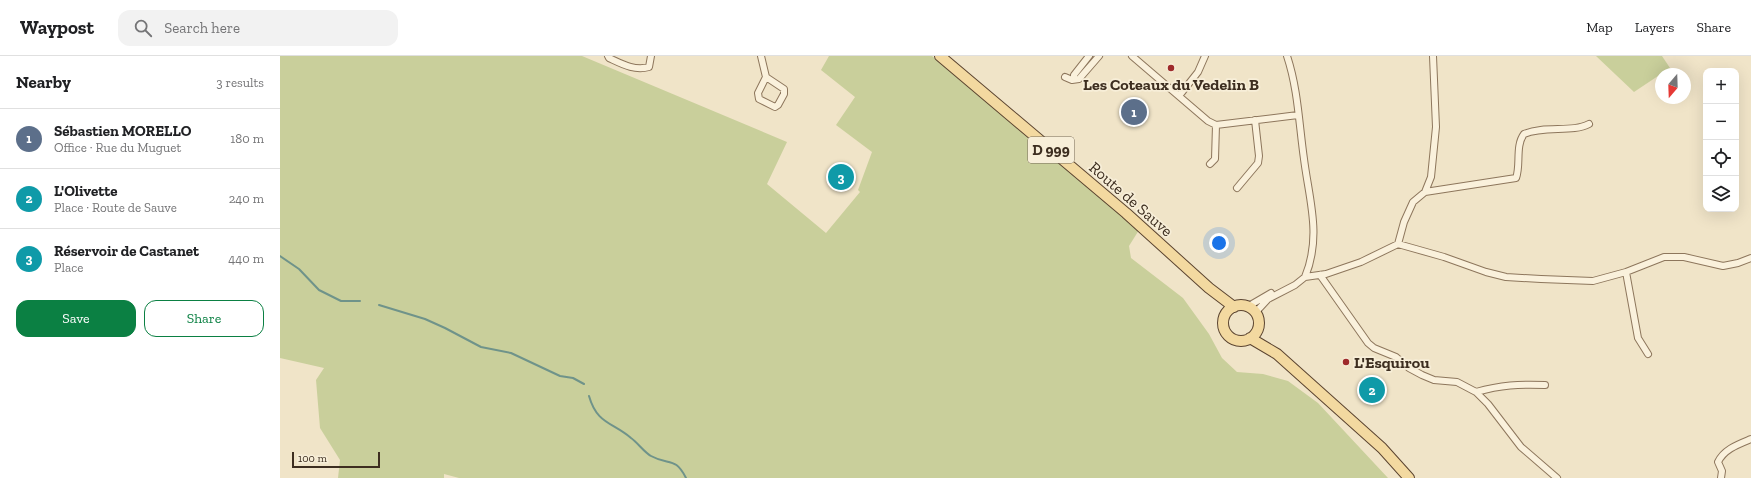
<!DOCTYPE html>
<meta charset="utf-8">
<style>
:root{--surface:#fff;--page:#f2f2f2;--text:#202124;--muted:#757577;--line:#e0e0e0;--accent:#0b8043}
body{margin:0;font-family:"Zilla Slab",serif;background:var(--page);color:var(--text)}
.controls{position:absolute;right:12px;top:12px;display:grid;overflow:hidden;border-radius:8px;box-shadow:0 4px 16px #0002}
.controls button{width:36px;height:36px;display:grid;place-items:center;padding:0;border:0;border-bottom:1px solid var(--line);background:var(--surface);color:var(--text);font:20px sans-serif}
.compass{position:absolute;left:1375px;top:12px;width:36px;height:36px;border-radius:50%;background:var(--surface);box-shadow:0 4px 16px #0002;rotate:199deg}
.scale{position:absolute;left:12px;bottom:10px;width:88px;box-sizing:border-box;padding-left:4px;border:2px solid #3d2e20;border-top:0;font-size:11px;line-height:14px;white-space:nowrap;color:#3d2e20;-webkit-text-stroke:3px #f7eed8;paint-order:stroke}
.you{position:absolute;left:939px;top:187px;width:14px;height:14px;margin:-10px;border:3px solid #fff;border-radius:50%;background:#1a73e8;box-shadow:0 0 0 6px #1a73e833}
.badge{display:grid;place-items:center;width:26px;height:26px;border-radius:50%;background:var(--accent);color:#fff;font-size:13px;font-weight:700}
.pin{position:absolute;translate:-50% -50%;border:2px solid #fff;box-shadow:0 1px 4px #0006}
.list{margin:0;padding:0;list-style:none}
h2{display:flex;justify-content:space-between;align-items:center;height:52px;margin:0;padding:0 16px;font-size:17px}
h2 small{font-size:13px;font-weight:400;color:var(--muted)}
.list li{display:grid;grid-template-columns:26px 1fr auto;gap:12px;align-items:center;box-sizing:border-box;height:60px;padding:0 16px;border-top:1px solid var(--line)}
.list b{display:block;font-size:15px;white-space:nowrap}
.list p{margin:0;font-size:13px;white-space:nowrap;color:var(--muted)}
.list em{font-size:13px;font-style:normal;color:var(--muted)}
.actions{display:flex;gap:8px;padding:12px 16px}
.actions a{flex:1;padding:9px 0;border:1px solid var(--accent);border-radius:12px;text-align:center;font-size:14px;color:var(--accent)}
.actions .main{background:var(--accent);color:#fff}
.icon{flex:none;width:22px;height:22px;fill:none;stroke:currentColor;stroke-width:2;stroke-linecap:round;stroke-linejoin:round}
.map{position:relative;flex:none;width:1471px;height:422px;overflow:hidden}
header{display:flex;align-items:center;gap:24px;box-sizing:border-box;height:56px;padding:0 20px;background:var(--surface);border-bottom:1px solid var(--line)}
header strong{font-size:19px}
nav{display:flex;gap:22px;margin-inline-start:auto;font-size:14px}
.search{width:280px;height:36px;background:var(--page);display:flex;align-items:center;gap:10px;box-sizing:border-box;padding:0 14px;border-radius:12px;color:var(--muted);font-size:15px}
main{display:flex}
aside{flex:1;background:var(--surface)}
.map>svg:first-child{display:block}
.green{fill:#c9cf9b}
.lines{fill:none;stroke-linecap:round;stroke-linejoin:round}
.stream{stroke:#6f938a;stroke-width:2}
.street-casing{stroke:#8d765c;stroke-width:8}
.primary-casing{stroke:#5b4430;stroke-width:12}
.street{stroke:#faf1dc;stroke-width:6}
.primary{stroke:#f3d9a0;stroke-width:10}
.poi-dot{fill:#9e2a2b;stroke:#f7eed8;stroke-width:1.5}
.labels{text-anchor:middle;dominant-baseline:central;stroke-width:3.5;stroke-linejoin:round;paint-order:stroke}
.shield{fill:#f7eed8;stroke:#756857;stroke-width:1}
.shield-label{font-size:15px;font-weight:bold;fill:#3d2e20}
.poi-label{font-size:16px;font-weight:bold;fill:#3d2e20;stroke:#f7eed8}
.street-label{font-size:16px;fill:#3d2e20;stroke:#f7eed8}
</style>
<header>
<strong>Waypost</strong>
<div class="search"><svg class="icon" aria-label="search" viewBox="0 0 24 24"><circle cx="10" cy="10" r="6"/><path d="M15 15l6 6"/></svg>Search here</div>
<nav><a>Map</a><a>Layers</a><a>Share</a></nav>
</header>
<main>
<aside>
<h2>Nearby<small>3 results</small></h2>
<ul class="list">
<li><span class="badge" style="background:#5c6f8a">1</span><div><b>Sébastien MORELLO</b><p>Office · Rue du Muguet</p></div><em>180 m</em></li>
<li><span class="badge" style="background:#0f9aa8">2</span><div><b>L'Olivette</b><p>Place · Route de Sauve</p></div><em>240 m</em></li>
<li><span class="badge" style="background:#0f9aa8">3</span><div><b>Réservoir de Castanet</b><p>Place</p></div><em>440 m</em></li>
</ul>
<div class="actions"><a class="main">Save</a><a>Share</a></div>
</aside>
<div class="map">
<svg width="1471" height="422" viewBox="0 0 1471 422">
<rect width="100%" height="100%" fill="#f0e4c8"/>
<!-- green -->
<path class="green" d="M 0,0 L 302,0 L 507,86 L 487,128 L 546,177 L 580,136 L 578,134 L 592,96 L 556,69 L 575,41 L 541,14 L 549,0 L 652,0 L 859,174 L 849,190 L 851,202 L 903,242 L 929,278 L 942,302 L 957,316 L 983,318 L 1008,325 L 1038,347 L 1108,422 L 179,422 L 164,418 L 164,422 L 58,422 L 60,404 L 40,372 L 36,324 L 44,312 L 0,302 Z
M 1316,0 L 1382,0 L 1390,12 L 1354,36 Z"/>
<g class="lines">
<!-- stream -->
<path class="stream" d="M 0,200 L 19,213 L 39,234 L 61,245 L 80,245
M 99,249 L 145,263 L 165,272 L 201,291 L 231,297 L 280,320 L 293,322 L 304,328
M 309,340 C 317,368 332,366 351,382 C 358,387 364,396 371,400 C 389,410 395,400 406,422"/>
<defs>
<path id="street" d="M 328,0 L 329,2 C 342,8 354,15 369,11 L 371,0
M 481,0 L 486,21 L 478,37 L 479,43 L 495,51 L 498,49 L 504,38 L 504,33 L 486,21
M 852,0 L 928,65 L 936,69 L 1018,59
M 1007,0 C 1018,33 1019,68 1024,103 C 1029,143 1042,180 1025,221
M 785,21 L 792,24 L 799,23 L 819,0
M 794,23 L 794,19 L 809,0
M 899,40 L 918,16 L 925,0
M 930,108 L 935,103 L 936,69
M 957,132 L 978,107 L 979,100 L 975,64
M 1145,136 L 1151,121 L 1156,71 L 1153,0
M 1118,188 L 1124,166 L 1133,146 L 1145,136 L 1236,122 C 1241,109 1235,90 1244,78 C 1265,69 1292,77 1309,68
M 1346,216 L 1358,282 L 1368,298
M 1040,219 L 1088,287 L 1094,292 L 1116,301 L 1129,312 L 1142,319 L 1154,324 L 1177,326 L 1196,336 L 1208,348 L 1241,391 L 1277,422
M 967,251 L 991,237
M 975,257 L 988,243 L 1015,229 L 1025,221 L 1046,218 L 1081,206 L 1118,188 L 1164,201 L 1206,216 L 1226,221 L 1261,223 L 1313,225 L 1346,216 L 1384,201 L 1404,201 L 1443,210 L 1458,207 L 1471,202
M 1196,336 C 1221,329 1239,328 1265,329
M 1441,422 L 1442,415 L 1438,406 C 1444,393 1459,388 1471,383"/>
<path id="primary" d="M 660,0 L 846,157 L 929,232 L 954,251
M943 267a18 18 0 1 1 36 0a18 18 0 1 1-36 0Z
M 970,282 L 997,298 L 1102,392 L 1129,422"/>
</defs>
<!-- street casing -->
<use href="#street" class="street-casing"/>
<!-- primary casing -->
<use href="#primary" class="primary-casing"/>
<!-- street -->
<use href="#street" class="street"/>
<!-- primary -->
<use href="#primary" class="primary"/>
</g>
<!-- markers -->
<g class="poi-dot">
<circle cx="891" cy="12" r="4"/>
<circle cx="1066" cy="306" r="4"/>
</g>
<g class="labels">
<!-- shield labels -->
<rect class="shield" x="748" y="81" width="46" height="26" rx="3"/>
<g class="shield-label">
<text x="771" y="94">D 999</text>
</g>
<!-- poi labels -->
<g class="poi-label">
<text x="891" y="28">Les Coteaux du Vedelin B</text>
<text x="1074" y="306" text-anchor="start">L'Esquirou</text>
</g>
<!-- street labels -->
<g class="street-label">
<text transform="translate(851 143) rotate(41)">Route de Sauve</text>
</g>
</g>
</svg>
<div class="controls">
<button>+</button>
<button>−</button>
<button><svg class="icon" aria-label="locate" viewBox="0 0 24 24"><circle cx="12" cy="12" r="6"/><path d="M12 2v4M12 18v4M2 12h4M18 12h4"/></svg></button>
<button><svg class="icon" aria-label="layers" viewBox="0 0 24 24"><path d="M12 4l9 5-9 5-9-5zM3 14l9 5 9-5"/></svg></button>
</div>
<svg class="compass" viewBox="-18 -18 36 36"><path d="M0-13l5 13h-10z" fill="#e53935"/><path d="M0 13l5-13h-10z" fill="#757577"/></svg>
<div class="scale">100 m</div>
<div class="you"></div>
<div class="pin badge" style="left:854px;top:56px;background:#5c6f8a">1</div>
<div class="pin badge" style="left:1092px;top:334px;background:#0f9aa8">2</div>
<div class="pin badge" style="left:561px;top:121px;background:#0f9aa8">3</div>
</div>
</main>
